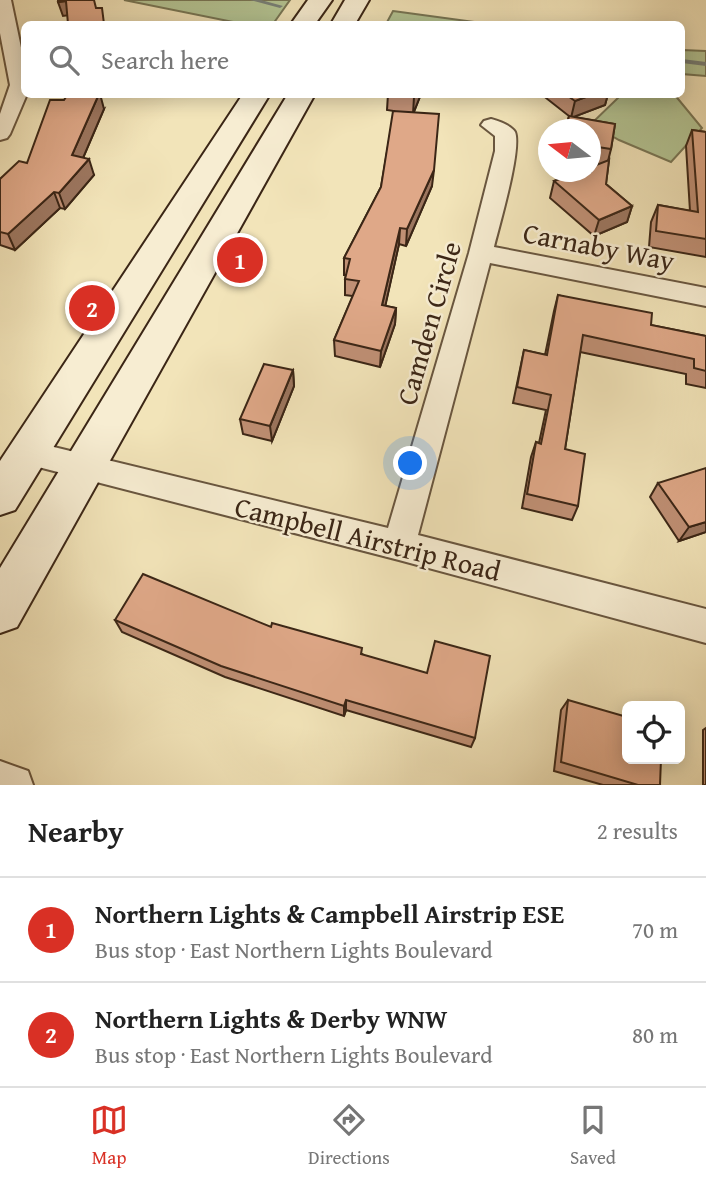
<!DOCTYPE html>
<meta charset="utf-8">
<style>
:root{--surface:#fff;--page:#f2f2f2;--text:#222;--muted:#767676;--line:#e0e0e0;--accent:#d93025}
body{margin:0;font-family:"Gentium Book Plus",serif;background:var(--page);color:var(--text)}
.controls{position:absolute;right:21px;bottom:21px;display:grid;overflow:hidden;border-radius:10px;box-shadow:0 4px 18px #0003}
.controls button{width:63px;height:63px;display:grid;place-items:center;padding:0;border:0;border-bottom:2px solid var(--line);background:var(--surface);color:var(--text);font:35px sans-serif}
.compass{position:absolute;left:538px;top:119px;width:63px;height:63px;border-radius:50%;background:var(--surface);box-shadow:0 4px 18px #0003;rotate:286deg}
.you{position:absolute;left:411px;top:464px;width:24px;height:24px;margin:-18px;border:5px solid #fff;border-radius:50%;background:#1a73e8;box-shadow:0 0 0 10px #1a73e833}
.badge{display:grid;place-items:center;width:46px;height:46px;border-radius:50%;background:var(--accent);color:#fff;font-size:23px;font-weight:700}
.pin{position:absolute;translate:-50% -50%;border:4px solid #fff;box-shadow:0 2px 7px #0006}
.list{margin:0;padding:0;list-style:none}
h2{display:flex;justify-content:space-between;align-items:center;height:91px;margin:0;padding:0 28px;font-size:30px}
h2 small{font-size:23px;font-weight:400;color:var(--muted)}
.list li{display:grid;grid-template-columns:46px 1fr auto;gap:21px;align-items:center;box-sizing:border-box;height:105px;padding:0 28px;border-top:2px solid var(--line)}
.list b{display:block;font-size:26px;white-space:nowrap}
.list p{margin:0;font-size:23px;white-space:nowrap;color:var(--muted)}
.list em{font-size:23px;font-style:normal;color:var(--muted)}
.icon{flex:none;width:38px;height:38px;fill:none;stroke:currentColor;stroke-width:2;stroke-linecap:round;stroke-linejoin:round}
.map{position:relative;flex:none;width:706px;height:785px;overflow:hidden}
.search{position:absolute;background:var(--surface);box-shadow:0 4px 18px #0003;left:21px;right:21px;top:21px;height:77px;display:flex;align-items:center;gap:18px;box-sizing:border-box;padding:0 24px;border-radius:10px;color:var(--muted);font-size:26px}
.sheet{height:301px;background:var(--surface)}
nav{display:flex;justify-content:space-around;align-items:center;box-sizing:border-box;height:98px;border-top:2px solid var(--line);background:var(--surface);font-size:19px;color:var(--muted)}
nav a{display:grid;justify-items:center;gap:4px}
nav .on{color:var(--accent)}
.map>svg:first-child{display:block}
.green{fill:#b4c594;stroke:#787655;stroke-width:2}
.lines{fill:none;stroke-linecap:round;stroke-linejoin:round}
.stream{fill:#778078;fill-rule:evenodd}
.street-casing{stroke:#69563f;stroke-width:4}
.secondary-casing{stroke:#3b2616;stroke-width:4}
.street{fill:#f7edd2;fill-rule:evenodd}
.secondary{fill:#f7edd2;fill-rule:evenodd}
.wall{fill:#c09075;stroke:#3b2616;stroke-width:2}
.shaded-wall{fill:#9c765f;stroke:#3b2616;stroke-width:2}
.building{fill:#dfa888;stroke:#3b2616;stroke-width:2}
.labels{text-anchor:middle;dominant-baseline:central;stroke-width:5;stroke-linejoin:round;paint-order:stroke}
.street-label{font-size:28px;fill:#3b2616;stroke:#f7edd2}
</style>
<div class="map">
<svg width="706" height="785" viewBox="0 0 706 785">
<rect width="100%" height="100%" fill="#f2e4b9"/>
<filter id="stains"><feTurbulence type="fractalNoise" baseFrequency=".00286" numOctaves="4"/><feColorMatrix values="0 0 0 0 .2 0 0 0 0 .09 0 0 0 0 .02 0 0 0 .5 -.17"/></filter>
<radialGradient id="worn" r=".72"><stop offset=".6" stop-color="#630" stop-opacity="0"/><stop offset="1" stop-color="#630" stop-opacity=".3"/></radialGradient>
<!-- green -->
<path class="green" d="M 124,0 L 290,0 L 273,24 L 243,24 Z
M 393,11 L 489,24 L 386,24 Z
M 682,50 L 706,51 L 706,76 L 682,74 Z
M 674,94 L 702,128 L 671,162 L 619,140 L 591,124 L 621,95 Z"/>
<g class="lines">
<!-- stream -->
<path class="stream" d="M 250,0 L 261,0 L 283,6 L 280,8 Z
M 390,21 L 404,24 L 388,24 L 387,23 Z
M 682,59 L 706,62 L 706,66 L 682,63 Z"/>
<defs>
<path id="street" d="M 0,0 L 11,0 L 24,62 L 24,94 L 27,94 L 10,134 L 7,138 L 0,140 L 0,114 L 10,85 L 0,33 Z
M 491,119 C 498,121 511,125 515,132 C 522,149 499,226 494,247 L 706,288 L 706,306 L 490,263 L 418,535 L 706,609 L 706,643 L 399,560 L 19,462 L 14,453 L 19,444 L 29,441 L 388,528 L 469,253 L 495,151 L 495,136 L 481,125 L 484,121 Z
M 0,761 L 28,771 L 33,785 L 0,785 Z"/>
<path id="secondary" d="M 308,0 L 332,0 L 315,24 L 291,24 Z
M 345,0 L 369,0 L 355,24 L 331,24 Z
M 243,94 L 270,94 L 15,510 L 0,515 L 0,461 Z
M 288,94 L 315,94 L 17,627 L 0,633 L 0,568 Z"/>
</defs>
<!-- street casing -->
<use href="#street" class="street-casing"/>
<!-- secondary casing -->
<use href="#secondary" class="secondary-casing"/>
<!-- street -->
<use href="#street" class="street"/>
<!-- secondary -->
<use href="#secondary" class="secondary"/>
</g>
<!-- wall -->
<path class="wall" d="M 388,94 L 421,94 L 414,112 L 432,186 L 406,246 L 399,244 L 385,306 L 396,308 L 395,324 L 380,367 L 335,356 L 334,340 L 353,296 L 345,295 L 345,279 L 346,275 L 344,275 L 344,258 L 381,187 L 394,111 L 387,110 Z
M 541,94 L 608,94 L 605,105 L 573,117 L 615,124 L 611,149 L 608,161 L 609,160 L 606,184 L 632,206 L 627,222 L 594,236 L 550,198 L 554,181 L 580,172 L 591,172 L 591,167 L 599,164 L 591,163 L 591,130 L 565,130 L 569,116 Z
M 104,109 L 83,158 L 94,175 L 65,209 L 60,208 L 15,250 L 0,245 L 0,179 L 27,163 Z
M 692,130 L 706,132 L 706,257 L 649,247 L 651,222 L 658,205 L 690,211 L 686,146 Z
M 558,295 L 651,325 L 706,336 L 706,388 L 686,384 L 686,374 L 580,352 L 565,449 L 578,506 L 572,520 L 522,508 L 531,457 L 536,442 L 539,443 L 546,410 L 513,403 L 524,350 L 545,355 L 554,311 Z
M 293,370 L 294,386 L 272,441 L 243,434 L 240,419 Z
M 658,483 L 706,532 L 679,541 L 650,497 Z
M 115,620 L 271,627 L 362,654 L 475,738 L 471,747 L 346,710 L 344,716 L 225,677 L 122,632 Z
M 568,700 L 660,785 L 603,785 L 554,771 L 561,710 Z
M 706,728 L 706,785 L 703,785 L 703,730 Z"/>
<!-- shaded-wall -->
<path class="shaded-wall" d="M 66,1 L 70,15 L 63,16 L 58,2 Z
M 99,94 L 100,94 L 104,109 L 77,172 L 72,155 Z
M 415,94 L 421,94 L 413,114 L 414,97 Z
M 594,94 L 608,94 L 605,105 L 571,118 L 575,101 Z
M 89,159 L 94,175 L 65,209 L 59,193 Z
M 434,170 L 432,186 L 406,246 L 407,229 Z
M 54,192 L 60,208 L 15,250 L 8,234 Z
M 632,206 L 627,222 L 594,236 L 599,220 Z
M 400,228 L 399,244 L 382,321 L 382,305 Z
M 396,308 L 395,324 L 380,367 L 381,351 Z
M 293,370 L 294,386 L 272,441 L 270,426 Z
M 706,522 L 706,532 L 679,541 L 689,527 Z
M 346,700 L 346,710 L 344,716 L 344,706 Z"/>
<!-- building -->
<path class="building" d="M 58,0 L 94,0 L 96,8 L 102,8 L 104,24 L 68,24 L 66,1 L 58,2 Z
M 68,94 L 99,94 L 72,155 L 89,159 L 59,193 L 54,192 L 8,234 L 0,232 L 0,179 L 19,161 L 27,163 L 50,100 L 64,100 Z
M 395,94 L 415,94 L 414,97 Z
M 565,94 L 594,94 L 575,101 Z
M 393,111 L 439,114 L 434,170 L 407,229 L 400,228 L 382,305 L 396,308 L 381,351 L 334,340 L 359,281 L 345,279 L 350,259 L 344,258 L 381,187 Z
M 569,116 L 615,124 L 611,149 L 591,146 L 591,130 L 566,130 Z
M 692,130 L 706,132 L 706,239 L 656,231 L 658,205 L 698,212 Z
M 609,160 L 606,184 L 632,206 L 599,220 L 554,181 L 580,172 L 591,172 L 591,167 Z
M 558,295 L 652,313 L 651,325 L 706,336 L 706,371 L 694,368 L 694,359 L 583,335 L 565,449 L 585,454 L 578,506 L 527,494 L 536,442 L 541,444 L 551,395 L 517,387 L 524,350 L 547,355 Z
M 264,364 L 293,370 L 270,426 L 240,419 Z
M 706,468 L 706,522 L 689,527 L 658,483 Z
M 143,574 L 271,627 L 272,623 L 362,648 L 361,654 L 427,673 L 435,641 L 490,656 L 475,738 L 346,700 L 344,706 L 221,666 L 115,620 Z
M 568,700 L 627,717 L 627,759 L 661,759 L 660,785 L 638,785 L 561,762 Z"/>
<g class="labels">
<!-- street labels -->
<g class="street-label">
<text transform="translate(599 246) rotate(11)">Carnaby Way</text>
<text transform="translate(428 323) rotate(-74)">Camden Circle</text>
<text transform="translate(368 538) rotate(14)">Campbell Airstrip Road</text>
</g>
</g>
<rect width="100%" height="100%" filter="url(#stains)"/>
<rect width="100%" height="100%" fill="url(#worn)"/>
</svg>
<div class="controls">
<button><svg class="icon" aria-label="locate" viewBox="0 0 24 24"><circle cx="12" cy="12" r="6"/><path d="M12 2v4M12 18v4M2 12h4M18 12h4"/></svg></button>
</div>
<svg class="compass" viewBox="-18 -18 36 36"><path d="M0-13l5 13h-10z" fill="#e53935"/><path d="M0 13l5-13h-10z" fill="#767676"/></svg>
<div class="you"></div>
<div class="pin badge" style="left:240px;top:260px">1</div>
<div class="pin badge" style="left:92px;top:308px">2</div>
<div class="search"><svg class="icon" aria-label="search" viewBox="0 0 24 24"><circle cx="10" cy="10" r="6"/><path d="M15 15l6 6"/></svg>Search here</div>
</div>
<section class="sheet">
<h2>Nearby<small>2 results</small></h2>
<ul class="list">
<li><span class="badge">1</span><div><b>Northern Lights &amp; Campbell Airstrip ESE</b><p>Bus stop · East Northern Lights Boulevard</p></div><em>70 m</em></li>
<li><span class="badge">2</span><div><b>Northern Lights &amp; Derby WNW</b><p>Bus stop · East Northern Lights Boulevard</p></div><em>80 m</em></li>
</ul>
</section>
<nav>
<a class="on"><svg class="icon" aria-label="map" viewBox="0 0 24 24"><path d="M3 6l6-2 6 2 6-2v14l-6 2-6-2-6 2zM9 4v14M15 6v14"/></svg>Map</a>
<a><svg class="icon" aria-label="directions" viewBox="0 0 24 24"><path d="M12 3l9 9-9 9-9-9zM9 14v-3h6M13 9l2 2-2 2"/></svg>Directions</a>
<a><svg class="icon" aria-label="saved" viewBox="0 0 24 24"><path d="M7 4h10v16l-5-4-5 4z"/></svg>Saved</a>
</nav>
